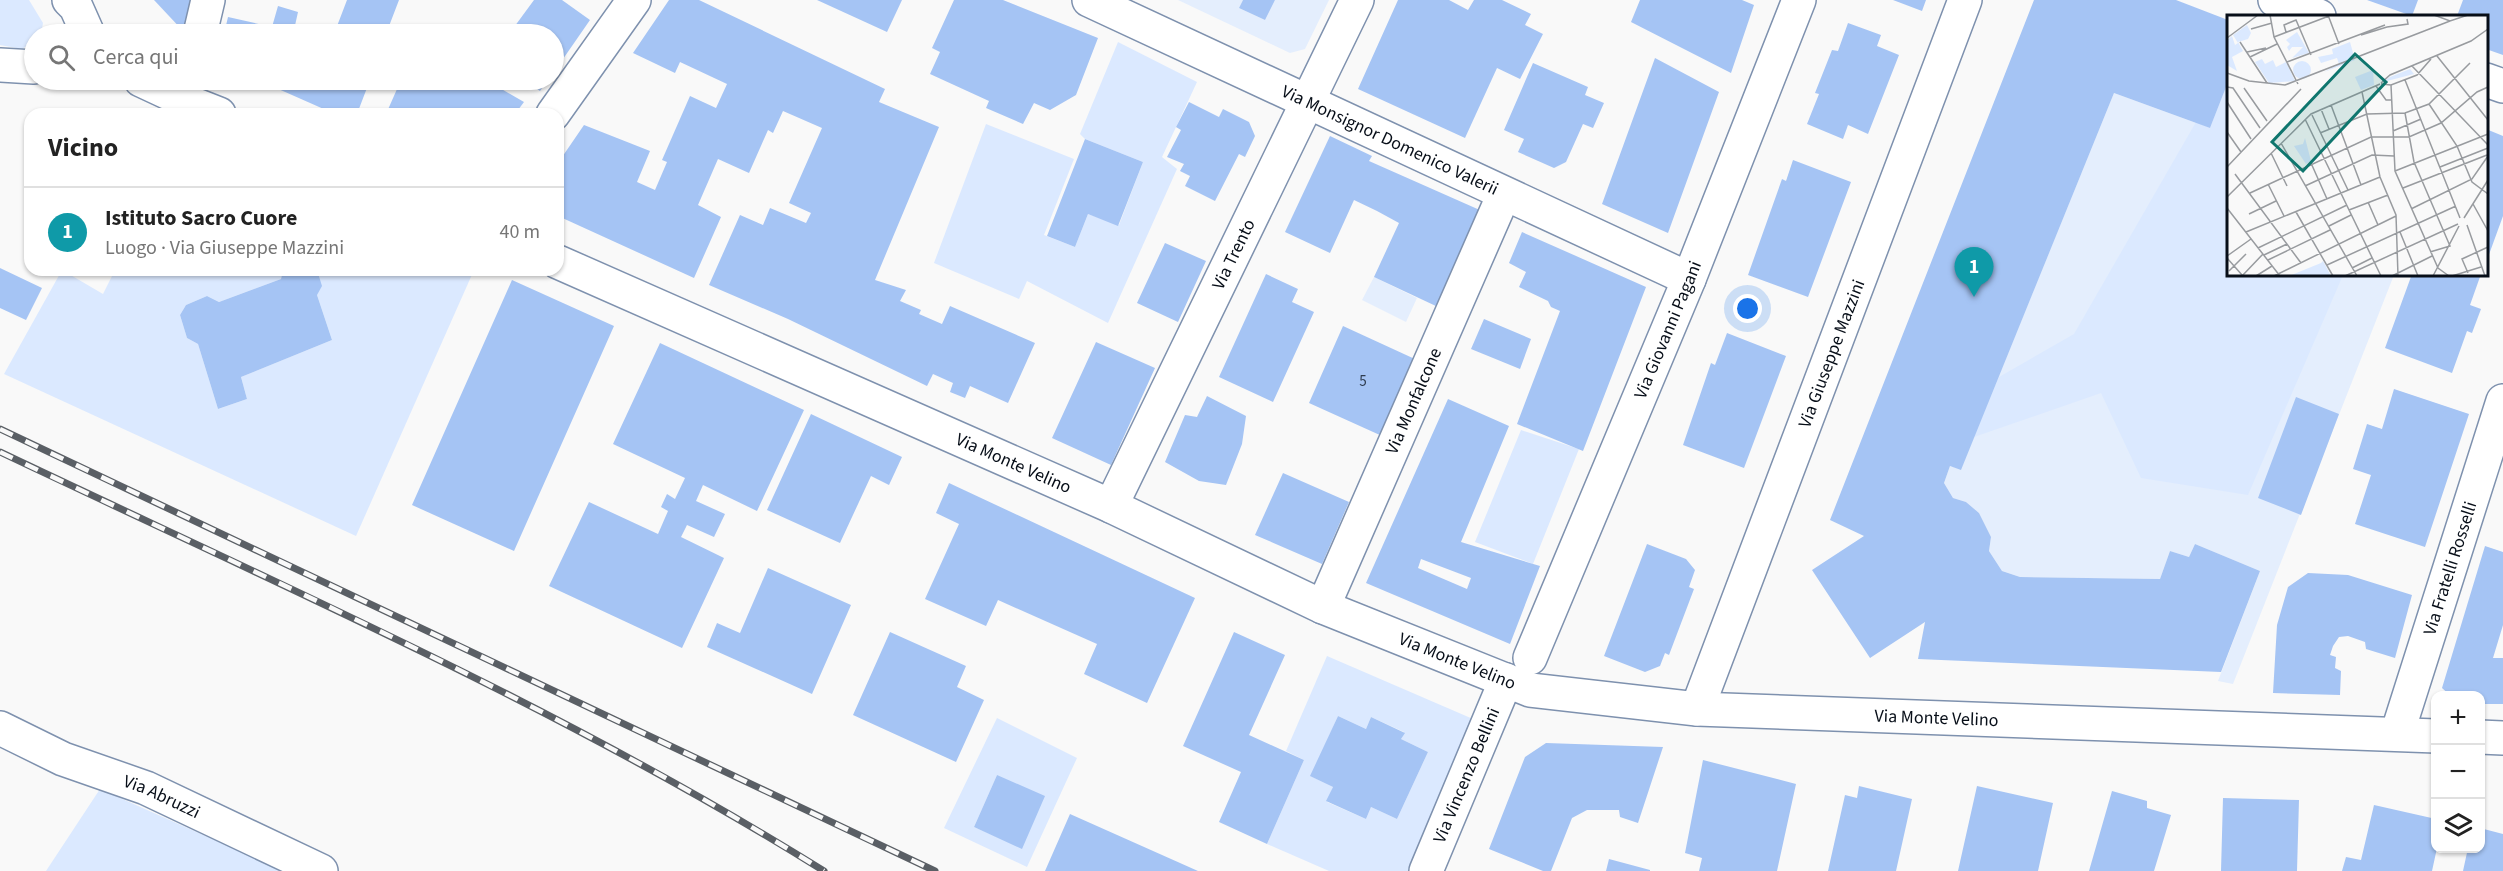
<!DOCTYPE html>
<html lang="it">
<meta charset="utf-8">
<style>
:root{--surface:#fff;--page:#f2f2f2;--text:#222;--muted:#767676;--line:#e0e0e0;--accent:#b45309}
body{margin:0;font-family:"Source Sans 3",sans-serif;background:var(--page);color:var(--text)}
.controls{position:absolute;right:18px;bottom:18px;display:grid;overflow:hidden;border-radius:12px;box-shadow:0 2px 4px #0004}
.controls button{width:54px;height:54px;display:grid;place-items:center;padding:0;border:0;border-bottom:2px solid var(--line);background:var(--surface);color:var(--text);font:30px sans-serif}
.you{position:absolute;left:1748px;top:309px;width:21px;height:21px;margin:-15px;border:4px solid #fff;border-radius:50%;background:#1a73e8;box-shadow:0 0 0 9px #1a73e833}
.badge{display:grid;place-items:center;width:39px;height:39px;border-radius:50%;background:var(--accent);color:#fff;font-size:20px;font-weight:700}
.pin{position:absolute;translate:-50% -50px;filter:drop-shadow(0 2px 3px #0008)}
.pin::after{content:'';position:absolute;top:32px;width:21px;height:18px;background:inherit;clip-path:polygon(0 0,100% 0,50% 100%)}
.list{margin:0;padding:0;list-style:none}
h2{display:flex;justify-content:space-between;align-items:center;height:78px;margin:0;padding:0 24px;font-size:26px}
h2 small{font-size:20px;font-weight:400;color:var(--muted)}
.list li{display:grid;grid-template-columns:39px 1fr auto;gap:18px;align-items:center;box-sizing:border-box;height:90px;padding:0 24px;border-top:2px solid var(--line)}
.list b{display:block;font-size:22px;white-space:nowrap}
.list p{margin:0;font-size:20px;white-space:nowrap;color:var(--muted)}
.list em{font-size:20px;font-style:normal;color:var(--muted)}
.icon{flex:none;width:33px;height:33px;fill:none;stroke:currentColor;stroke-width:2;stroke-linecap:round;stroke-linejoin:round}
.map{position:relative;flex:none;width:2503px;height:871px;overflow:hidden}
.search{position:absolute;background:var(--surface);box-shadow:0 2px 4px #0004;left:24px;top:24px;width:540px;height:66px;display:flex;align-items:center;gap:15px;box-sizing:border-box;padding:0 21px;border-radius:33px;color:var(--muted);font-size:22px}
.panel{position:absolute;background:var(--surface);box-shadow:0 2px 4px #0004;left:24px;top:108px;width:540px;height:168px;border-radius:18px}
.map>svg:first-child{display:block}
.built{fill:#e4eefd}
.green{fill:#dbe9ff;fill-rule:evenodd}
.building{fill:#a5c4f4;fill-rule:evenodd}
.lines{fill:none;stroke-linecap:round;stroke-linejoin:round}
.minor-casing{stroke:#7e91ae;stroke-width:36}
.minor{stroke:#fff;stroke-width:33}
.rail-casing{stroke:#5a5f65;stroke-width:7}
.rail{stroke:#f9f9f9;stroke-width:4.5;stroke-dasharray:14;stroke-linecap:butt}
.labels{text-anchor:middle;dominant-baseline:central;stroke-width:6;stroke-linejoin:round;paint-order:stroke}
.number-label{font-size:15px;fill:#2e3c4f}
.street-label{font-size:18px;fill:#070e18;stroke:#f9f9f9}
.inset-road{fill:none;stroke:#989b9f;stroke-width:1.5}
.view{fill:#0f766e;fill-opacity:0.15;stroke:#0f766e;stroke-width:3}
.inset-edge{fill:none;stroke:#070e18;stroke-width:3}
</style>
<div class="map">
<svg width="2503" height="871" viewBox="0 0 2503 871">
<rect width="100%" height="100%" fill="#f9f9f9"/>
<!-- built -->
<path class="built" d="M 1178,0 L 1243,0 L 1239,8 L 1265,20 L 1275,0 L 1329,0 L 1305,49 L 1290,53 Z
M 2228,82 L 2228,274 L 2394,275 L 2233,684 L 2218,681 L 2260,571 L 2195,544 L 2189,557 L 2170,551 L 2160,579 L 2020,577 L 2002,571 L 1989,551 L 1991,537 L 1979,513 L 1966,502 L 1953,498 L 1944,483 L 1950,466 L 1961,469 L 2114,93 L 2210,128 Z
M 1374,277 L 1417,298 L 1406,322 L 1362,300 Z"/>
<!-- green -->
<path class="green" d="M 0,0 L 29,0 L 43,23 L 41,34 L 34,34 L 34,41 L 22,49 L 0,45 Z
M 1118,42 L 1197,82 L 1162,157 L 1177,169 L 1108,323 L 1027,281 L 1019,299 L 934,263 L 986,124 L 1074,159 L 1044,235 L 1075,247 L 1088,214 L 1119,225 L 1143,162 L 1085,139 L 1080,134 Z
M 2228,82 L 2228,274 L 2343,275 L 2248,495 L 2141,478 L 2101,393 L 1974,437 L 1999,377 L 2074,334 L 2196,122 L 2210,128 Z
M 62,270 L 103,294 L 115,270 L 283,270 L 281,279 L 219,302 L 207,296 L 186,305 L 180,315 L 187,338 L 198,344 L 218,409 L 247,399 L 241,377 L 332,340 L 317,295 L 317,270 L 474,270 L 356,536 L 4,374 Z
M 1521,430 L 1579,449 L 1533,564 L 1475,542 Z
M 1327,656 L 1473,719 L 1411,871 L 1329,871 L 1267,844 L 1304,760 L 1286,751 ZM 1338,716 L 1366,729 L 1371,717 L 1404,732 L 1401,739 L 1428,752 L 1397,819 L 1371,807 L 1366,819 L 1327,802 L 1333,787 L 1311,776 Z
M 997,718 L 1077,758 L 1027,867 L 944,828 ZM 997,775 L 1022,848 L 974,827 Z
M 100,789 L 284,871 L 46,871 Z"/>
<!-- building -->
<path class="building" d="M 154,0 L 202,0 L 184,32 Z
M 347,0 L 399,0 L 386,34 L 334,34 Z
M 534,0 L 562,0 L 590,20 L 554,72 L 554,34 L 509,34 Z
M 669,0 L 699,0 L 885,89 L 879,102 L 939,127 L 875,280 L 906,290 L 900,301 L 921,310 L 919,314 L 942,324 L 950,306 L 1035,343 L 1008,403 L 970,386 L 965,398 L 950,392 L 953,383 L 933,374 L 927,386 L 788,319 L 709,285 L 740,215 L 763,225 L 770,208 L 806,223 L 811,213 L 789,203 L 822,128 L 783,111 L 773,133 L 768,130 L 749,173 L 718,159 L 698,205 L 721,217 L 694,278 L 558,216 L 558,163 L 584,125 L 650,151 L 637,182 L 655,190 L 667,162 L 662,160 L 690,96 L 716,108 L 727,84 L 680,62 L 675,73 L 633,53 Z
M 817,0 L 902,0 L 887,32 Z
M 954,0 L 1003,0 L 1098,38 L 1076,95 L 1050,110 L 1034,103 L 1023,124 L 986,108 L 989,101 L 930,74 L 940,52 L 932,48 Z
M 1243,0 L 1275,0 L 1265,20 L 1239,8 Z
M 1398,0 L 1449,0 L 1468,10 L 1474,0 L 1502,0 L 1531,14 L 1525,25 L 1543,34 L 1520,79 L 1497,68 L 1465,138 L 1358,89 Z
M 1640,0 L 1742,0 L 1754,5 L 1731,73 L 1631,22 Z
M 1893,0 L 1926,0 L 1922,11 Z
M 2034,0 L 2176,0 L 2228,20 L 2228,82 L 2210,128 L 2114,93 L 1961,470 L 1950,466 L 1944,483 L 1953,498 L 1966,502 L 1979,513 L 1991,537 L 1989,551 L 2002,571 L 2020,577 L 2160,579 L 2170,551 L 2189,557 L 2195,544 L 2260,571 L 2221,672 L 1918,659 L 1925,622 L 1870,658 L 1812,570 L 1864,536 L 1830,520 Z
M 2367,0 L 2418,0 L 2412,16 Z
M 2463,0 L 2503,0 L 2503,55 L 2486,49 L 2486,16 L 2457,16 Z
M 278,6 L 298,12 L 294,30 L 304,34 L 224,34 L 228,17 L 272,27 Z
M 1848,23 L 1881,35 L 1877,46 L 1899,55 L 1868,134 L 1848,125 L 1843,139 L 1807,124 L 1819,94 L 1815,93 L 1832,50 L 1838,51 Z
M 396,27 L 409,34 L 393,34 Z
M 1655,58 L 1719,92 L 1668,233 L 1602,204 Z
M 1533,63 L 1588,87 L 1585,95 L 1604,103 L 1593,128 L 1583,124 L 1566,162 L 1554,168 L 1518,152 L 1524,139 L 1504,130 Z
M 258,80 L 370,80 L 357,114 L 335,114 Z
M 401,80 L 486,80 L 524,102 L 518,110 L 519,114 L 386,114 Z
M 523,80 L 548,80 L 540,91 Z
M 1189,102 L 1219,117 L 1223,109 L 1249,122 L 1255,136 L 1245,157 L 1239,154 L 1215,201 L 1185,186 L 1190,176 L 1180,171 L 1184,164 L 1167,157 L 1181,130 L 1176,127 Z
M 2486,129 L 2503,136 L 2503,216 L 2487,260 Z
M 1330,136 L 1372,156 L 1369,161 L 1482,211 L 1438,307 L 1374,277 L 1399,223 L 1377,211 L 1354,200 L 1330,253 L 1285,232 Z
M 1085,139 L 1143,162 L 1118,226 L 1088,214 L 1075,247 L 1047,236 Z
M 1793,160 L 1851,182 L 1808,297 L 1748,275 L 1782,179 L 1786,181 Z
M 1522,232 L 1646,287 L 1583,451 L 1517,424 L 1560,311 L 1551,307 L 1548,301 L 1519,287 L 1526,272 L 1509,263 Z
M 1165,243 L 1206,261 L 1178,322 L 1137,303 Z
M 0,268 L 42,288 L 26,320 L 0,308 Z
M 283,270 L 317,270 L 322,286 L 317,295 L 332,340 L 241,377 L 247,399 L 218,409 L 198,344 L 187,338 L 180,315 L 186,305 L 207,296 L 219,302 L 281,279 Z
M 1266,274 L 1298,289 L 1292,302 L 1314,312 L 1273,402 L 1219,377 Z
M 2412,274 L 2481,274 L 2470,305 L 2481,309 L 2472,333 L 2467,331 L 2452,373 L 2385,348 Z
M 512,280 L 614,326 L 514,551 L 412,505 Z
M 1484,319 L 1531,339 L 1520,369 L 1471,349 Z
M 1343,326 L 1417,360 L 1382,436 L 1309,403 Z
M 1727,333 L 1786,356 L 1744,468 L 1683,445 L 1711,363 L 1715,365 Z
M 1096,342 L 1155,368 L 1111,465 L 1052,438 Z
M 660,343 L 804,410 L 757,511 L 703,485 L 696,501 L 725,514 L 714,537 L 687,525 L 681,537 L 724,558 L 682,648 L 549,586 L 589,502 L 658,534 L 668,511 L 661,507 L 667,494 L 675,499 L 685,478 L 613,444 Z
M 2394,389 L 2469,414 L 2425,547 L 2355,524 L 2371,475 L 2353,469 L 2367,424 L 2382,429 Z
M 1207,396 L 1246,416 L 1242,444 L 1226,485 L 1199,481 L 1165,462 L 1185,415 L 1197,417 Z
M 2296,397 L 2339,414 L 2301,515 L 2258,498 Z
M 1448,399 L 1509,426 L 1461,542 L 1540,566 L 1510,644 L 1366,583 ZM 1421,559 L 1471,578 L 1467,589 L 1418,568 Z
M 811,414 L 902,457 L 889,485 L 871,476 L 840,543 L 767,510 Z
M 1283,473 L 1349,502 L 1322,564 L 1255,535 Z
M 949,483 L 1195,598 L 1147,703 L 1084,674 L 1097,644 L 998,600 L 986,626 L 925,599 L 959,524 L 936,513 Z
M 1647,544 L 1686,559 L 1695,570 L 1689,587 L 1694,589 L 1669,655 L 1665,653 L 1660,666 L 1645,672 L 1604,656 Z
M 2485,546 L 2503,552 L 2503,625 L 2493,658 L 2503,658 L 2503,704 L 2480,704 L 2480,696 L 2451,696 L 2442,688 Z
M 768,568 L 851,605 L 812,694 L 707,647 L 717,623 L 740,633 Z
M 2308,573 L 2348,575 L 2412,595 L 2395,658 L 2366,649 L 2365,642 L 2348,636 L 2339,637 L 2333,646 L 2330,655 L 2336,657 L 2335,668 L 2341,671 L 2340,695 L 2273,693 L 2277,625 L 2288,587 Z
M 890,632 L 966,666 L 957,687 L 984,700 L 956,762 L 853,715 Z
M 1234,632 L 1285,655 L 1249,735 L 1304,760 L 1267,844 L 1219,822 L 1241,772 L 1183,746 Z
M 1338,716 L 1366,729 L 1371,717 L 1405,733 L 1401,739 L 1428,752 L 1397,819 L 1371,807 L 1366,819 L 1326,801 L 1333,787 L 1310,776 Z
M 1546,743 L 1663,747 L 1638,823 L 1620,817 L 1619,810 L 1587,810 L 1572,818 L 1551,871 L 1543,871 L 1489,849 L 1525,757 Z
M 1703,760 L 1796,784 L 1777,871 L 1699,871 L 1702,858 L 1685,853 Z
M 997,775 L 1045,796 L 1022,849 L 974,827 Z
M 1859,786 L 1912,799 L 1896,871 L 1828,871 L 1845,795 L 1857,798 Z
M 1977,786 L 2053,803 L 2038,871 L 1958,871 Z
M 2112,791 L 2147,801 L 2147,808 L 2171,815 L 2154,871 L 2089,871 Z
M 2223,798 L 2299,800 L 2297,871 L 2221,871 Z
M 2374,805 L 2436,819 L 2437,848 L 2432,871 L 2342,871 L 2346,857 L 2361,860 Z
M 1070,814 L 1198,871 L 1045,871 Z
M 2480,828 L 2503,834 L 2503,871 L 2463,871 L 2468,848 L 2480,848 Z
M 1609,859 L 1650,870 L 1650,871 L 1606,871 Z"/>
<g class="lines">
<defs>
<g id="minor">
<path d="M 69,0 L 76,7 L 88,34"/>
<path id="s1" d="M 1089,0 L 1689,279"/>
<path d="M 2275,0 L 2319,16"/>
<path d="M 200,34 L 208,0"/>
<path d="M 0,65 L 34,67"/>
<path d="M 141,80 L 186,101 L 219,114"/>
<path d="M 2486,80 L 2503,86"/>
<path d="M 553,114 L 634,0"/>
<path id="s2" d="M 558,262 L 1111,506 L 1323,607 L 1530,690 L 1697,709 L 2436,736"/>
<path id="s3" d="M 1111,506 L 1357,0"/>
<path id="s4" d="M 1323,607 L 1504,194"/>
<path id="s5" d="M 1530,658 L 1689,279 L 1799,0"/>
<path id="s6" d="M 1697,709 L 1965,0"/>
<path id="s7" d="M 0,728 L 63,759 L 146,788 L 321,871"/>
<path id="s8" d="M 2397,734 L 2503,401"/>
<path d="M 2480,737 L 2503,738"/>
<path id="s9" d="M 1426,871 L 1506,680"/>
</g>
</defs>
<!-- minor casing -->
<use href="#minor" class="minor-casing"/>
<!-- minor -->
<use href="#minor" class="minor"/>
<defs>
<path id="rail" d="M 0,429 L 935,871
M 0,452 C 278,584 563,708 824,871"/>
</defs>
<!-- rail casing -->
<use href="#rail" class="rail-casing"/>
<!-- rail -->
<use href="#rail" class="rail"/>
</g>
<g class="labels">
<!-- number labels -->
<g class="number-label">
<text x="1363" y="381">5</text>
</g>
<!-- street labels -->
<g class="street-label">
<text stroke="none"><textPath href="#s1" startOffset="332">Via Monsignor Domenico Valerii</textPath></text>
<text stroke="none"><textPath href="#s3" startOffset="280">Via Trento</textPath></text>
<text stroke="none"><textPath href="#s5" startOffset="356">Via Giovanni Pagani</textPath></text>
<text stroke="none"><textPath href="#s6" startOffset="380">Via Giuseppe Mazzini</textPath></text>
<text stroke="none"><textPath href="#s4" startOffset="225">Via Monfalcone</textPath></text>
<text stroke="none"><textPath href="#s2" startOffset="498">Via Monte Velino</textPath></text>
<text stroke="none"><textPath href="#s8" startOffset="174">Via Fratelli Rosselli</textPath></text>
<text stroke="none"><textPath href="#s2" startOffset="984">Via Monte Velino</textPath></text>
<text stroke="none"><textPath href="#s2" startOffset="1470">Via Monte Velino</textPath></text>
<text stroke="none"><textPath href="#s9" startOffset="104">Via Vincenzo Bellini</textPath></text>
<text stroke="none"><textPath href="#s7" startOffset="176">Via Abruzzi</textPath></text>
</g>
</g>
<!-- overview -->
<g transform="translate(2227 15)">
<rect width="261" height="261" fill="#f9f9f9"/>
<path d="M 20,10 L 24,18 L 21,24 L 11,27 L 16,36 L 5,42 L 10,56 L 0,50 L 0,25 L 5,21 L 8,30 L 11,28 L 6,20 ZM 70,17 L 82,38 L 65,43 L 76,32 L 65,32 L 62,36 L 60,32 L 63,29 L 59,25 ZM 123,27 L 128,45 L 97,57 L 112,49 L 110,43 L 94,48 L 91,42 L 106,39 L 105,34 ZM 35,44 L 38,49 L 46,45 L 49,52 L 59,47 L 68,66 L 42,68 L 28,47 ZM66 55a9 9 0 1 1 18 0a9 9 0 1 1-18 0ZM 183,54 L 187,59 L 156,67 L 163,62 ZM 146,55 L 147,70 L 134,75 L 128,62 ZM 78,123 L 84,146 L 79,149 L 67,131 L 76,129 ZM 96,246 L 104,261 L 62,261 L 94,248 Z" fill="#dbe9ff"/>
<path class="inset-road" d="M 43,0 L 47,22 L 71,69M 101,0 L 112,29M 207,0 L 223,6 L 241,0M 160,12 L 181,9 L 180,4M 24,14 L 45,8M 59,17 L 57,10 L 69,5 L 84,40M 134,20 L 160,12M 47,22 L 102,1M 0,23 L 31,0M 13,27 L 40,68M 20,37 L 39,33M 210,41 L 261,105M 23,42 L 50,29M 60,47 L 158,10M 185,51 L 261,130M 0,58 L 22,66 L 58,70 L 223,6M 178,65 L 233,203M 154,68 L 163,60 L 244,26 L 261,14M 154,69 L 164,70 L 190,60 L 204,44M 164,70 L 168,156 L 211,253 L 222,261M 149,71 L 159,85 L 165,85M 0,72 L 6,73 L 33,113M 17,73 L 40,106M 135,77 L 153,162 L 169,200 L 171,261M 0,87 L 24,124M 202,89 L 230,131 L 245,167 L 261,179M 104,90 L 134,170M 94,94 L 102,114M 178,98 L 187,147 L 223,231 L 203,237M 85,100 L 121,175M 78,104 L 154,261M 166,116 L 194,104M 0,117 L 14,137M 93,118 L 140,99 L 178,98 L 202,89 L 243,48M 54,128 L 130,261M 44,138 L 60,171M 84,148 L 100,184M 0,152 L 74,74M 213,152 L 261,133M 168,156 L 261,119M 8,159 L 74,248M 41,169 L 57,201M 78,171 L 145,140 L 167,141M 176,173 L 260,140M 23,178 L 144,122 L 182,122 L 214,108 L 250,77 L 261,72M 0,182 L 84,99 L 153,69M 141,187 L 151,210M 246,189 L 261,216M 0,193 L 53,261M 184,194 L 245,164 L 261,141M 122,195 L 161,180M 69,197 L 106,261M 22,199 L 49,186M 237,203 L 261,165M 240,210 L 258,261M 102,211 L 124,200M 19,217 L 153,162M 173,217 L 191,261M 31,233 L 120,190M 37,240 L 60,229M 0,241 L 24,224M 0,243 L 15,260M 41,245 L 103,215M 100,250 L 229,191M 125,253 L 145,243M 2,256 L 19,239M 241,258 L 235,244 L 261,232M 15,261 L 36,239M 29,261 L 45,251M 47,261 L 169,201M 118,261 L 231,209M 165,261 L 205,241M 206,261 L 232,211M 225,261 L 254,252"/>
<path class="view" d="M 128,39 L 159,67 L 76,156 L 45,127 Z"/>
<rect width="261" height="261" class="inset-edge"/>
</g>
</svg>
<div class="controls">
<button>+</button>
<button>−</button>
<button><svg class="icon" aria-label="layers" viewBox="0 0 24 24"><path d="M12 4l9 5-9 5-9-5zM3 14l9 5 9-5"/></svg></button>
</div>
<div class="you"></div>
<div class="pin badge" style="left:1974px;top:297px;background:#0f9aa8">1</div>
<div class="search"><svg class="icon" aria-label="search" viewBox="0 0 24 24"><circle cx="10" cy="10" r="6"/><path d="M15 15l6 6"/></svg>Cerca qui</div>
<section class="panel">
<h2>Vicino<small></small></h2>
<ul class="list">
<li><span class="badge" style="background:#0f9aa8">1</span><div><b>Istituto Sacro Cuore</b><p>Luogo · Via Giuseppe Mazzini</p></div><em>40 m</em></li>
</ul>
</section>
</div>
